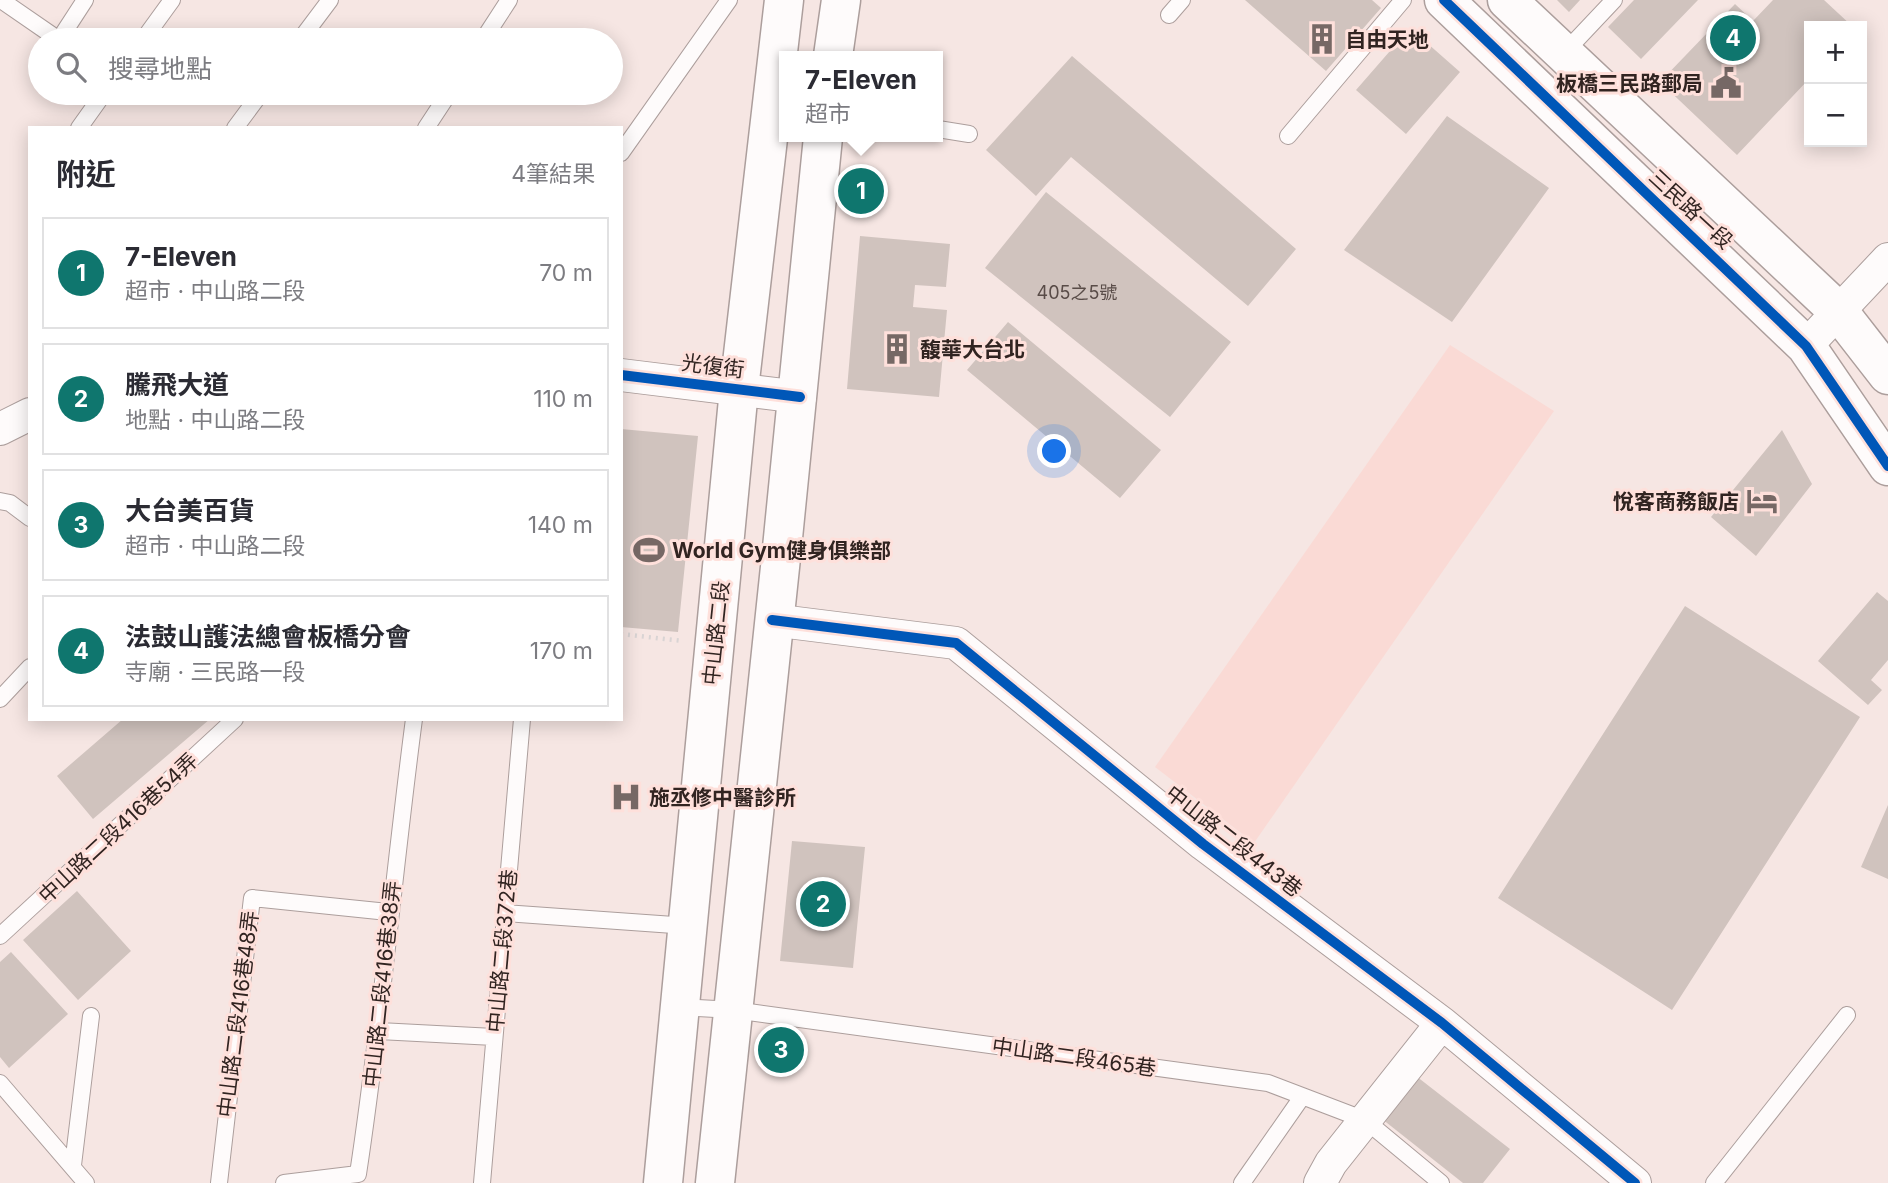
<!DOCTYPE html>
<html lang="zh-TW">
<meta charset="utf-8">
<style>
:root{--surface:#fff;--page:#f2f2f3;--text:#2b2b33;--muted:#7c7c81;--line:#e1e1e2;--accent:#0f766e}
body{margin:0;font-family:Inter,"Noto Sans TC",sans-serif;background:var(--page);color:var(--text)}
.controls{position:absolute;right:21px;top:21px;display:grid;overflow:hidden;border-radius:0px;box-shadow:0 4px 18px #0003}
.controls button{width:63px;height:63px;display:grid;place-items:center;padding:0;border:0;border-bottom:2px solid var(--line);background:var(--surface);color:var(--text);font:35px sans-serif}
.you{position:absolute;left:1055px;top:452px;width:24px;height:24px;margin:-18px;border:5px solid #fff;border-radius:50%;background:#1a73e8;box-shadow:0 0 0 10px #1a73e833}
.badge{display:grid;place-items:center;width:46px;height:46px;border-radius:50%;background:var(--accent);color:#fff;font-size:23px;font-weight:700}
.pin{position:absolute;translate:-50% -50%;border:4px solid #fff;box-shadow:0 2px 7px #0006}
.popup{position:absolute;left:779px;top:51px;width:164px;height:91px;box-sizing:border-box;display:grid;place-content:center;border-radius:0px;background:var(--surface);filter:drop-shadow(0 2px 5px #0005);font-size:23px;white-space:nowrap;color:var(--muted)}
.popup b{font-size:26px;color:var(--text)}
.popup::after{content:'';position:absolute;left:50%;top:100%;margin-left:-14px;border:14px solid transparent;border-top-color:var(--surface)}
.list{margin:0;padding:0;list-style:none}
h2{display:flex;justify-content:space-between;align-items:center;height:91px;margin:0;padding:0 28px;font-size:30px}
h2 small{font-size:23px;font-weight:400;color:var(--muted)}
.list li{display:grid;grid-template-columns:46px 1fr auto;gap:21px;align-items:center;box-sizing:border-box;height:112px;margin:0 14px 14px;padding:0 14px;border:2px solid var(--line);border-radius:0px}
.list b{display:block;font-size:26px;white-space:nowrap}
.list p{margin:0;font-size:23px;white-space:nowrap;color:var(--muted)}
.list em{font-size:23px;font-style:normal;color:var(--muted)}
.icon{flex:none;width:38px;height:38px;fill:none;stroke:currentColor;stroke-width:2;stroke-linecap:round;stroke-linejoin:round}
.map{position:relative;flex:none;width:1888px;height:1183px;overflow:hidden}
.search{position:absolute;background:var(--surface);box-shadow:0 4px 18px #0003;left:28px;top:28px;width:595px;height:77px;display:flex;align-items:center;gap:18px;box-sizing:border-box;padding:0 24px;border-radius:38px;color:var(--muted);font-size:26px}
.panel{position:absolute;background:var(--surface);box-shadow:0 4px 18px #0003;left:28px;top:126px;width:595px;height:595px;border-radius:0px}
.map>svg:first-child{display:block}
.built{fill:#fadad5}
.building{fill:#d0c3be}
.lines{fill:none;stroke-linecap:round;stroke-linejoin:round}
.lane-casing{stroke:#ac9e9c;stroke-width:18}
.street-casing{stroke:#ac9e9c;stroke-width:34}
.secondary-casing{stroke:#ac9e9c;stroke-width:41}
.path{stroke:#d9d4d4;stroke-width:4.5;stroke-dasharray:2 5;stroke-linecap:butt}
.lane{stroke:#fefbfb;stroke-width:16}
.street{stroke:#fefbfb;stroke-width:32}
.secondary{stroke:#fefbfb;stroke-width:38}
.cycleway-casing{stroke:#fee0db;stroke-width:15}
.cycleway{stroke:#0057b8;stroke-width:10}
.labels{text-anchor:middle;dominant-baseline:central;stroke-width:6;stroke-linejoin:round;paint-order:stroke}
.number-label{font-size:18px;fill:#594c48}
.poi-label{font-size:21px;font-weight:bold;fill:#312421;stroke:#fee0db;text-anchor:start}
.street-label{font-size:21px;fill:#312421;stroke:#fee0db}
</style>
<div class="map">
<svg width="1888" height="1183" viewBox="0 0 1888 1183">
<rect width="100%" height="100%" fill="#f6e6e3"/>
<!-- built -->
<path class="built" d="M 1450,345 L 1554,411 L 1254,843 L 1155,767 Z"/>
<!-- building -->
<path class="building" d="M 1245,0 L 1372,0 L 1381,8 L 1326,71 Z
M 1557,0 L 1580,0 L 1569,12 Z
M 1634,0 L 1698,0 L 1641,59 L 1608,27 Z
M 1773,0 L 1824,0 L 1852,26 L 1809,26 L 1809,79 L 1737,155 L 1660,82 L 1735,4 L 1753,21 Z
M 1410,28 L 1460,72 L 1406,134 L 1356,90 Z
M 1072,56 L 1296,249 L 1248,306 L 1071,157 L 1036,196 L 986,150 Z
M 1447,116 L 1549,188 L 1452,322 L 1344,250 Z
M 1046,192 L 1231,342 L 1170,417 L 985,268 Z
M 860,236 L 950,244 L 946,287 L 915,285 L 913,307 L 947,310 L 939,397 L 847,389 Z
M 1008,322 L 1161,450 L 1120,498 L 967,370 Z
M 621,429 L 698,436 L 678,632 L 621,627 Z
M 1782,430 L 1812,484 L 1756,556 L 1711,517 Z
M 1877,592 L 1888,601 L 1888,660 L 1871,680 L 1882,690 L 1868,705 L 1818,661 Z
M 1685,606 L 1860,717 L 1672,1010 L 1498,898 Z
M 123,719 L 210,719 L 93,819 L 57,776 Z
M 1888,805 L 1888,879 L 1861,867 Z
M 792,841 L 865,847 L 853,968 L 780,961 Z
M 77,891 L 131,951 L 78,1000 L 23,940 Z
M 11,952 L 68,1014 L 9,1068 L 0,1057 L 0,962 Z
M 1416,1076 L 1510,1149 L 1483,1183 L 1463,1183 L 1382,1119 Z"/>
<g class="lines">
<defs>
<path id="lane" d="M 1,0 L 59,40 L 85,0
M 1169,15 L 1182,0
M 143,40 L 172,0
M 300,40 L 330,0
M 483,40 L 509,0
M 1564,53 L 1614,0
M 79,128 L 104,93
M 235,128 L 261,93
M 426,128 L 449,93
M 938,129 L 969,134
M 1288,136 L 1403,0
M 621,153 L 729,0
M 0,501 L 10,503 L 30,518
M 0,699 L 30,667
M 505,913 L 688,926
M 0,936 L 235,719
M 679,1007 L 734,1010 L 1268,1083 L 1365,1120 L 1441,1183
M 379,1031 L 494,1037
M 0,1083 L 86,1183
M 73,1165 L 91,1016
M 219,1183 L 252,898 L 388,912
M 284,1183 L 358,1174 C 381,1023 394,871 414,719
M 482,1183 L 522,719
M 1242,1183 L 1302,1097
M 1714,1183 L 1847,1015"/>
<path id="street" d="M 1806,346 L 1888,259
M 621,375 L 800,397
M 0,429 L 30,414
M 772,620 L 956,643 L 1203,844 L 1442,1023 L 1635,1183
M 1320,1183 L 1331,1163 L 1442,1023"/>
<path id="secondary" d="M 1444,0 L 1806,346 L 1888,466
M 1507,0 L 1839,312 L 1888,375
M 833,56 L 841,0
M 663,1183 L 739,389 L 784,0
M 715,1183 C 753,834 789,486 823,137"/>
</defs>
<!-- lane casing -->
<use href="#lane" class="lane-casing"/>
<!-- street casing -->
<use href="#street" class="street-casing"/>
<!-- secondary casing -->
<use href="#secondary" class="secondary-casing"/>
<!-- path -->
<path class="path" d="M 621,634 L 683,641"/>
<!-- lane -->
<use href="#lane" class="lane"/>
<!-- street -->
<use href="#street" class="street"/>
<!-- secondary -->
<use href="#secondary" class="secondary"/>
<defs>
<path id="cycleway" d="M 1444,0 L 1806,346 L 1888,466
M 621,375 L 800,397
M 772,620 L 956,643 L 1203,844 L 1442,1023 L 1635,1183"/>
</defs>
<!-- cycleway casing -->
<use href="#cycleway" class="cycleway-casing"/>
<!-- cycleway -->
<use href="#cycleway" class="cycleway"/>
</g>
<!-- icons -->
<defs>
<symbol id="building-bare" viewBox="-9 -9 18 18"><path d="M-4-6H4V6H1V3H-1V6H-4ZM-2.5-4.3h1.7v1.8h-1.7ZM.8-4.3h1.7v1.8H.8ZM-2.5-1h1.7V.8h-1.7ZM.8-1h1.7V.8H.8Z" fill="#766865" stroke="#fee0db" stroke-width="2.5" paint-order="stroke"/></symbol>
<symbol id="civic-bare" viewBox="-9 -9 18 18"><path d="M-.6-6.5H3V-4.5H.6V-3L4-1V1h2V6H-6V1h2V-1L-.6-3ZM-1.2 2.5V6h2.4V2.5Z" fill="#766865" stroke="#fee0db" stroke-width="2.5" paint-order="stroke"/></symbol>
<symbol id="hotel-bare" viewBox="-9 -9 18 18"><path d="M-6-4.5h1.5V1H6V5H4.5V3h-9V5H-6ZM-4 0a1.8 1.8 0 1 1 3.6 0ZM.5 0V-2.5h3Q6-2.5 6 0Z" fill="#766865" stroke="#fee0db" stroke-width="2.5" paint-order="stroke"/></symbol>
<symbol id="stadium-bare" viewBox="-9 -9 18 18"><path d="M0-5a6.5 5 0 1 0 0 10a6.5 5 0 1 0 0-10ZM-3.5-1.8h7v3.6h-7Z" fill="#766865" stroke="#fee0db" stroke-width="2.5" paint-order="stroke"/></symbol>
<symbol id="hospital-bare" viewBox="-9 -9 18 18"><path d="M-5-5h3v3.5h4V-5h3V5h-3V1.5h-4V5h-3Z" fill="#766865" stroke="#fee0db" stroke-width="2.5" paint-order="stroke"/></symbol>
</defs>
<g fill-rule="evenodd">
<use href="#building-bare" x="1300" y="17" width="44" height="44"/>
<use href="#civic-bare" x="1704" y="61" width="44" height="44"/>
<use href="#building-bare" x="875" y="327" width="44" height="44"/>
<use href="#hotel-bare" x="1740" y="479" width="44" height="44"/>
<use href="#stadium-bare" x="627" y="528" width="44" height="44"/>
<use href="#hospital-bare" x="604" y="775" width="44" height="44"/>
</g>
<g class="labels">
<!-- number labels -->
<g class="number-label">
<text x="1077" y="292">405之5號</text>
</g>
<!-- poi labels -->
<g class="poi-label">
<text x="1345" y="39">自由天地</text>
<text x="1703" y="83" text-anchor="end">板橋三民路郵局</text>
<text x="920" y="349">馥華大台北</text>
<text x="1739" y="501" text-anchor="end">悅客商務飯店</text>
<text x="672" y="550">World Gym健身俱樂部</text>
<text x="649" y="797">施丞修中醫診所</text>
</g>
<!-- street labels -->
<g class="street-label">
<text transform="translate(1691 209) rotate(43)">三民路一段</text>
<text transform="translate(713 366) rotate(7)">光復街</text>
<text transform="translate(716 633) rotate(-84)">中山路二段</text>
<text transform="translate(118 828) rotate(-43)">中山路二段416巷54弄</text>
<text transform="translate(1234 841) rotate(38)">中山路二段443巷</text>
<text transform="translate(502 951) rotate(-85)">中山路二段372巷</text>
<text transform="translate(382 984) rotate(-84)">中山路二段416巷38弄</text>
<text transform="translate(238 1014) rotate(-83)">中山路二段416巷48弄</text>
<text transform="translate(1074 1057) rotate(8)">中山路二段465巷</text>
</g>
</g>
</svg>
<div class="controls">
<button>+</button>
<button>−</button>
</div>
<div class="you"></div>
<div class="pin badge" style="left:861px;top:191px">1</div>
<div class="popup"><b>7-Eleven</b>超市</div>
<div class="pin badge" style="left:823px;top:904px">2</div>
<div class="pin badge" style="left:781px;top:1050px">3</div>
<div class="pin badge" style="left:1733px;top:38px">4</div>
<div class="search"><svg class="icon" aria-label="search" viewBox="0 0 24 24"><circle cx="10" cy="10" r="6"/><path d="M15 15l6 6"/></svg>搜尋地點</div>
<section class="panel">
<h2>附近<small>4筆結果</small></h2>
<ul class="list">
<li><span class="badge">1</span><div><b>7-Eleven</b><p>超市 · 中山路二段</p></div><em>70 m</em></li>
<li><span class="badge">2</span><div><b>騰飛大道</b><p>地點 · 中山路二段</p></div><em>110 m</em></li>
<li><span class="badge">3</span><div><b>大台美百貨</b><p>超市 · 中山路二段</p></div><em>140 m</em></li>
<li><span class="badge">4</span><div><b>法鼓山護法總會板橋分會</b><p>寺廟 · 三民路一段</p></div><em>170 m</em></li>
</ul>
</section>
</div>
